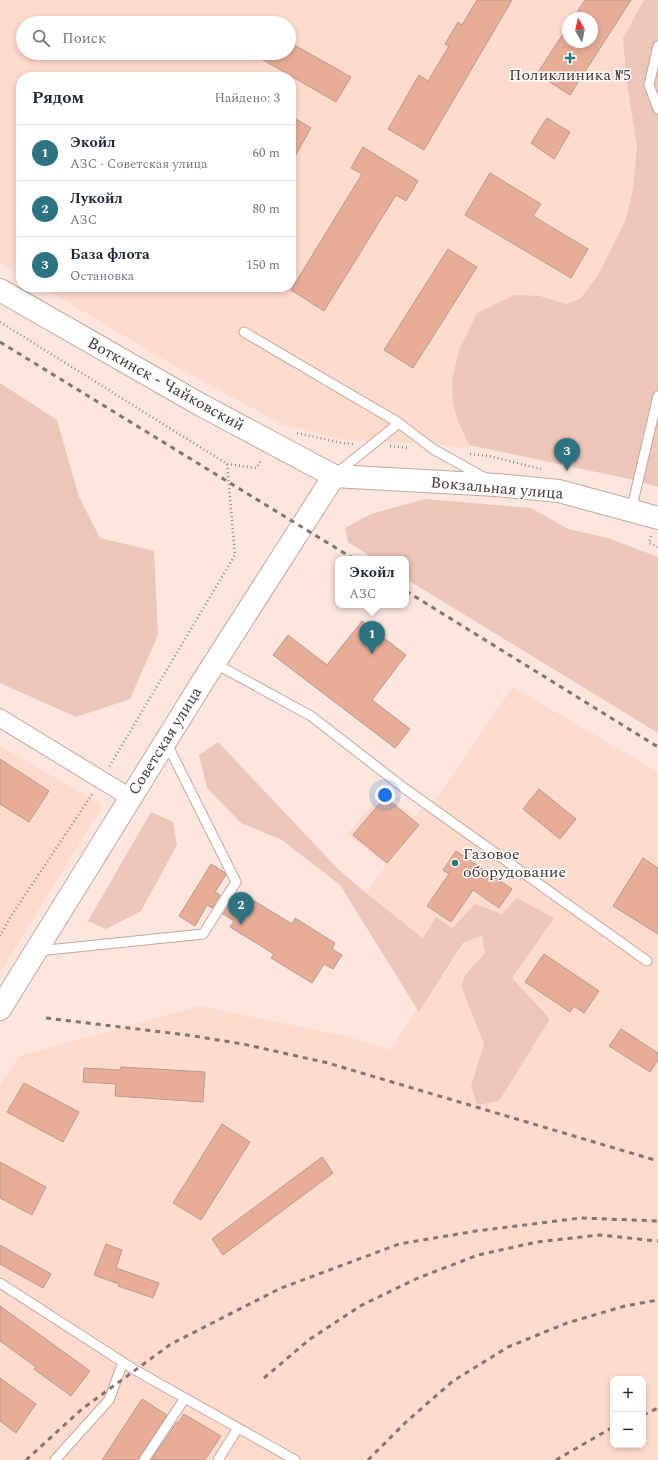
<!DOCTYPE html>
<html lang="ru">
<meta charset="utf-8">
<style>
:root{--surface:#fff;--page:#f2f2f3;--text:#1f2937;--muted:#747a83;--line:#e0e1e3;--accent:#2e7382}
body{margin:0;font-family:Spectral,serif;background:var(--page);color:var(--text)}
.controls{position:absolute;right:12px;bottom:12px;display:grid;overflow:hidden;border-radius:8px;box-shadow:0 2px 6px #0003}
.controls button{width:36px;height:36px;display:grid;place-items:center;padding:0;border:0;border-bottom:1px solid var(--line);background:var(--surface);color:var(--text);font:20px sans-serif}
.compass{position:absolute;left:562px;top:12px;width:36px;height:36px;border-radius:50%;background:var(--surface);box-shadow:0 2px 6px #0003;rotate:351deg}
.you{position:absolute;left:385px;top:795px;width:14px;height:14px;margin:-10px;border:3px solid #fff;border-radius:50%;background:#1a73e8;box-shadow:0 0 0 6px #1a73e833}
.badge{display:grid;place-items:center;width:26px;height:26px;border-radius:50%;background:var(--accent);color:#fff;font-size:13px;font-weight:700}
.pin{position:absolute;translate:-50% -33px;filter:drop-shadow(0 1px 2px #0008)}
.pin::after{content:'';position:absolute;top:21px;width:14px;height:12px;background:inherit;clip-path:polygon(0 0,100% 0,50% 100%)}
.popup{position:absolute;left:335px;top:556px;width:74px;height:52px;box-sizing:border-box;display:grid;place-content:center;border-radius:8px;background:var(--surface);filter:drop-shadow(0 1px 3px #0005);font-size:13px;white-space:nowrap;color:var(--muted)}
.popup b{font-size:15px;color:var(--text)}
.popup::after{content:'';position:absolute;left:50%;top:100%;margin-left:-8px;border:8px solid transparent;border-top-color:var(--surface)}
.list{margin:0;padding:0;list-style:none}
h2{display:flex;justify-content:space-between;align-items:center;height:52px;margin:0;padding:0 16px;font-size:17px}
h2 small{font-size:13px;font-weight:400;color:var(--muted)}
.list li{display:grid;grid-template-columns:26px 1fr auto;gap:12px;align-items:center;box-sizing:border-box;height:56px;padding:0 16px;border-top:1px solid var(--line)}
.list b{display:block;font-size:15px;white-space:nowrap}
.list p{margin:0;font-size:13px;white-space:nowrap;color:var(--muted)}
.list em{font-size:13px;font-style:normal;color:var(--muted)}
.icon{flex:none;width:22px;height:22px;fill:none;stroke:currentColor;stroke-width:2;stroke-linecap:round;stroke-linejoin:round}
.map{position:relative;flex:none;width:658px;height:1460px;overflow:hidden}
.search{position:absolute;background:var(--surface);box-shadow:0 2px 6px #0003;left:16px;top:16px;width:280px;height:44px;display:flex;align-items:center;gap:10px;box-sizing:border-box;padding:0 14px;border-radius:22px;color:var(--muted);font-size:15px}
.panel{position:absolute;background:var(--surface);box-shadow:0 2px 6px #0003;left:16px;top:72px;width:280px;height:220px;border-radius:16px}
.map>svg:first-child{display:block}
.built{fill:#ffdbcd;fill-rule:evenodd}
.green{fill:#ecc6b8}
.building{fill:#e8ad97;stroke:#b59b91}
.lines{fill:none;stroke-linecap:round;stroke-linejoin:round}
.lane-casing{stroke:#c3a89f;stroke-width:11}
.street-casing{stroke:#c3a89f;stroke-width:19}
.primary-casing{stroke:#c3a89f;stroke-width:24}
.path{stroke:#988882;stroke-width:2.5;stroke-dasharray:1 3;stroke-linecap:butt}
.lane{stroke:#fff;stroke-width:9}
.street{stroke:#fff;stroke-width:17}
.primary{stroke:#fff;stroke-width:22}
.rail{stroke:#84746f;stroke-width:3;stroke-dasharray:5 5;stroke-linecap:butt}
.poi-dot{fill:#2e7382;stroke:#fff;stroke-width:1.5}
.labels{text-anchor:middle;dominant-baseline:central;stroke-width:3;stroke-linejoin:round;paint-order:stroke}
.poi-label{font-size:16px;fill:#443935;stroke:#fff}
.street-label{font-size:16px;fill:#443935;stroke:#fff}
</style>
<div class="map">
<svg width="658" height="1460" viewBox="0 0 658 1460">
<rect width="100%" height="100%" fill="#fde6de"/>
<!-- built -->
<path class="built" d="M 0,0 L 644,0 L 623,38 L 626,77 L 637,147 L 633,189 L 626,219 L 598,275 L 580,299 L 566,304 L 540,296 L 453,403 L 457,419 L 469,445 L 468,449 L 434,444 L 344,440 L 283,425 L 178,368 L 42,287 L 291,287 L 291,77 L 21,77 L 21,275 L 0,262 ZM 568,18 L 592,18 L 592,42 L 568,42 ZM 23,23 L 289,23 L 289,53 L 23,53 Z
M 513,687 L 658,772 L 658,1460 L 0,1460 L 0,1085 L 19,1056 L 199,1006 L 347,1036 L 390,1050 L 417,1009 L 419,1012 L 464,943 L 482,934 L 485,953 L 466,974 L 461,986 L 484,1044 L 471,1086 L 512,978 L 502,914 L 475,904 L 452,928 L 424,938 L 366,893 L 386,865 L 347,834 L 384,791 L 414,818 L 426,802 L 435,800 ZM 613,1379 L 643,1379 L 643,1445 L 613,1445 Z
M 0,746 L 103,805 L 0,973 Z"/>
<!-- green -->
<path class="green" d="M 644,0 L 658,0 L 658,487 L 634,480 L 469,445 L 457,419 L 453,403 L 452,380 L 459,350 L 477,313 L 514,295 L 540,296 L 566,304 L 580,299 L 598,275 L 626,219 L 633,189 L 637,147 L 626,77 L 623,38 Z
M 0,383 L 57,420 L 79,497 L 100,538 L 154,551 L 158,635 L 130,699 L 76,717 L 0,683 Z
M 425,499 L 531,508 L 568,529 L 608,538 L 658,557 L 658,733 L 406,579 L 406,559 L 375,559 L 348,542 L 345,528 L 371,514 Z
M 218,742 L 339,870 L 366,893 L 423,938 L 436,917 L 452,928 L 475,904 L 502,914 L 517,898 L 554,918 L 512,978 L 550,1019 L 499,1101 L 477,1105 L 471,1086 L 484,1044 L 461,986 L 466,974 L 485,953 L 482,935 L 463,943 L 419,1012 L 340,885 L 282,840 L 241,823 L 207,788 L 199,755 Z
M 151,812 L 173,822 L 177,845 L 141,911 L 106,929 L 88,921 Z"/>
<!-- building -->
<path class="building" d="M 477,0 L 512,0 L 424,150 L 388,129 L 419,75 L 428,81 L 449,46 L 445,44 L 458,22 L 462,25 Z
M 585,0 L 631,0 L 570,95 L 537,74 L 568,26 L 568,42 L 592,42 L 592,18 L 573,18 Z
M 289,42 L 351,77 L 336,102 L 251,53 L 289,53 Z
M 291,116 L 311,128 L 291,163 Z
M 547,118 L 570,132 L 554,159 L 531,143 Z
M 363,147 L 418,181 L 406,201 L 396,195 L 324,311 L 291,290 L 362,174 L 351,168 Z
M 490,173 L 541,204 L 533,216 L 588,249 L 571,278 L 465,215 Z
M 448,249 L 477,267 L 413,368 L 384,350 Z
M 362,621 L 406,655 L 372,700 L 410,729 L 395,748 L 273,655 L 288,635 L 327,665 Z
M 0,759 L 49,791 L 29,822 L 0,804 Z
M 539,789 L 576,819 L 560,839 L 523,809 Z
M 385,797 L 419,825 L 387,863 L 353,835 Z
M 456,851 L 512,889 L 499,908 L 473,890 L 451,922 L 427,906 L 449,874 L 443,870 Z
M 643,858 L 658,868 L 658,934 L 613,906 Z
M 211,864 L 224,872 L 226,875 L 215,892 L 220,895 L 212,908 L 207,905 L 195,926 L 179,916 Z
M 248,897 L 292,924 L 295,918 L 335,943 L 332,949 L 342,955 L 333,969 L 324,964 L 312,983 L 271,958 L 274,954 L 230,927 L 234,921 L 223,914 L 231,902 L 241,908 Z
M 544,954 L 599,991 L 584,1013 L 574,1006 L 570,1012 L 525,982 Z
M 621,1029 L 658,1053 L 658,1060 L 650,1072 L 609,1046 Z
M 121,1067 L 205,1072 L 203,1102 L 115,1096 L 116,1084 L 83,1082 L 84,1068 L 120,1070 Z
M 24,1083 L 79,1112 L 63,1142 L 7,1112 Z
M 222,1124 L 250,1142 L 201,1220 L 173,1203 Z
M 322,1157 L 333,1173 L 223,1255 L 212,1239 Z
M 0,1162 L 46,1187 L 32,1215 L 0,1198 Z
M 106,1244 L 122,1250 L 116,1268 L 159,1283 L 153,1298 L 118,1286 L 119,1284 L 94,1275 Z
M 0,1245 L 51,1274 L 43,1288 L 0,1264 Z
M 0,1306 L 90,1371 L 71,1396 L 34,1369 L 36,1367 L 0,1341 Z
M 0,1378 L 36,1404 L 16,1433 L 0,1421 Z
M 142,1399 L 167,1415 L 138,1460 L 102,1460 Z
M 184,1414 L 221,1436 L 205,1460 L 151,1460 L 177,1422 L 178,1423 Z"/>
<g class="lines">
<defs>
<path id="lane" d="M 658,46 L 649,85 L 658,109
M 244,332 L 399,423 L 433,449 L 485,478
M 338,472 L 399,423
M 631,511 L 658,396
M 214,663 L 311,716 L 404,788 L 647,961
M 38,951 L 203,934 L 236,882 L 166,742
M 0,1283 L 135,1370 L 295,1460
M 55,1460 L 109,1400 L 123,1362
M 144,1460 L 185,1398
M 218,1460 L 238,1428"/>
<path id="street" d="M 0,718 L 131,798"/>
<path id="primary" d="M 0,290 L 201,405 L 334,476 L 496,485 L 559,491 L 658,518
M 0,1009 L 203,681 L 334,476"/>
</defs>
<!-- lane casing -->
<use href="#lane" class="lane-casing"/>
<!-- street casing -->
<use href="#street" class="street-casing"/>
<!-- primary casing -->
<use href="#primary" class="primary-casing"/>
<!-- path -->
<path class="path" d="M 0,322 L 227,464 L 235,555 L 109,767
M 297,433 L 342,443 L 353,444
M 390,446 L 409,448
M 470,454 L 489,456 L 541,469
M 227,464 L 256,468 L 262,459
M 651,536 L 649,543 L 658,547
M 0,936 L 11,916 L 93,793"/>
<!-- lane -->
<use href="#lane" class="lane"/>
<!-- street -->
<use href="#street" class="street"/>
<!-- primary -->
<use href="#primary" class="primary"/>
<!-- rail -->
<path class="rail" d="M 0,342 L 354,559
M 406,591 L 658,747
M 46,1018 L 187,1035 L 243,1044 L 328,1063 L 658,1161
M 264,1378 L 310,1339 L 362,1305 L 418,1278 L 478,1255 L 537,1242 L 599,1235 L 658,1241
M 643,1415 L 658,1408
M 26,1460 L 82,1409 L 171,1344 L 281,1288 L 399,1244 L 476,1231 L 581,1218 L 658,1221
M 368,1460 L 406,1422 L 453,1381 L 508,1347 L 567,1323 L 625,1306 L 658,1300
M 556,1460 L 613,1427"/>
</g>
<!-- markers -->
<g class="poi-dot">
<path d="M568 52h4v4h4v4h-4v4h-4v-4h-4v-4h4z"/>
<circle cx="455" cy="863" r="4"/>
</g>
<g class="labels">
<!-- poi labels -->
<g class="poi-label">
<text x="570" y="75">Поликлиника №5</text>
<text x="463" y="854" text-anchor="start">Газовое<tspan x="463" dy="18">оборудование</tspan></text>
</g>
<!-- street labels -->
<g class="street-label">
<text transform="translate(166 384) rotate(29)">Воткинск - Чайковский</text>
<text transform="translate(497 488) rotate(5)">Вокзальная улица</text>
<text transform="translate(165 741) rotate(-58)">Советская улица</text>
</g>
</g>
</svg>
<div class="controls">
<button>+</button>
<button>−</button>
</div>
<svg class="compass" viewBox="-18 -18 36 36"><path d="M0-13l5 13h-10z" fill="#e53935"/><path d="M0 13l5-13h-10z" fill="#747a83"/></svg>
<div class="you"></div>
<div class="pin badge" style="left:372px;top:654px">1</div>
<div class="popup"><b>Экойл</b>АЗС</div>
<div class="pin badge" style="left:241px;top:925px">2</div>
<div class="pin badge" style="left:567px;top:471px">3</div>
<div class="search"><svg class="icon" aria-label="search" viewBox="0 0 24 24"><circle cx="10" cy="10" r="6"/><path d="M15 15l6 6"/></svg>Поиск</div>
<section class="panel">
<h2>Рядом<small>Найдено: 3</small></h2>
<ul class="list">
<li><span class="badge">1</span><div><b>Экойл</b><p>АЗС · Советская улица</p></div><em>60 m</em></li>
<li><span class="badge">2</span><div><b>Лукойл</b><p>АЗС</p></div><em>80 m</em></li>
<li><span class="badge">3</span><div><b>База флота</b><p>Остановка</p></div><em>150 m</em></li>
</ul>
</section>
</div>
